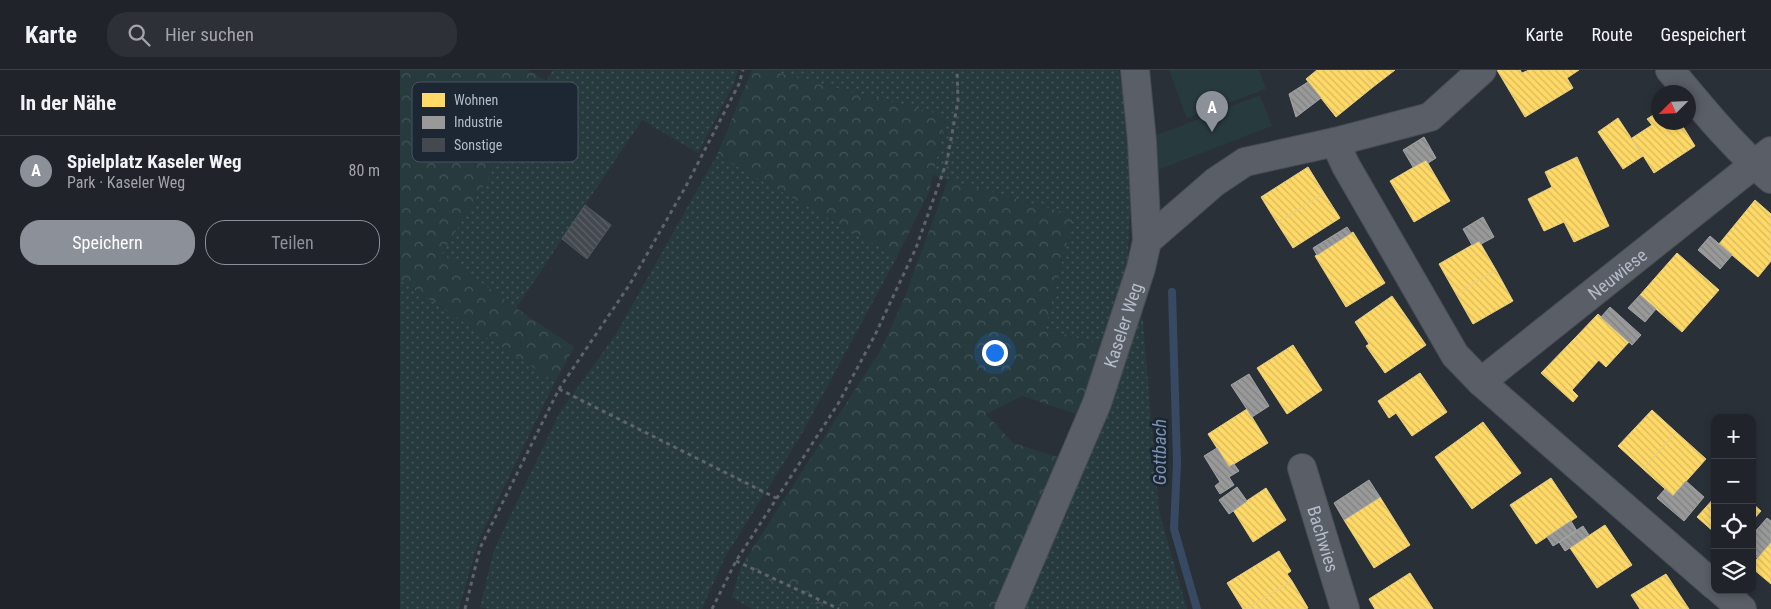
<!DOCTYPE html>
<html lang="de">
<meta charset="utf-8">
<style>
:root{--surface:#20242a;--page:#2d3036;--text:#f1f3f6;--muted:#a2a4a8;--line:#3d4147;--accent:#8c9099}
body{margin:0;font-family:"Roboto Condensed",sans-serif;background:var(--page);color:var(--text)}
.controls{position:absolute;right:15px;bottom:15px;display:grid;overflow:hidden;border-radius:10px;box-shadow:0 2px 8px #0003}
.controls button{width:45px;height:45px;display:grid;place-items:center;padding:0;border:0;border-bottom:1px solid var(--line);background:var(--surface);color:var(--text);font:25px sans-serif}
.compass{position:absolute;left:1251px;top:15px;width:45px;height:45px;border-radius:50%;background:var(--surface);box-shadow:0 2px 8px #0003;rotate:246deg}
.you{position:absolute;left:594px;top:282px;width:18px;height:18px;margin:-12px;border:4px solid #fff;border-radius:50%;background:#1a73e8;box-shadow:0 0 0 8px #1a73e833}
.badge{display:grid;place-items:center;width:32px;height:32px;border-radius:50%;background:var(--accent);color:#fff;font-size:16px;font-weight:700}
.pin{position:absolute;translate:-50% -41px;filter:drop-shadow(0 1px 2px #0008)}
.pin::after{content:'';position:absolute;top:26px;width:18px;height:15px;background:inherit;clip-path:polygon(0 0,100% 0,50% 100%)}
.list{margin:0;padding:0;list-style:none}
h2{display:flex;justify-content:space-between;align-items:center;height:65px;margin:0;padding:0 20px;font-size:21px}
h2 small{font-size:16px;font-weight:400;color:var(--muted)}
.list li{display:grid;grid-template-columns:32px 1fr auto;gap:15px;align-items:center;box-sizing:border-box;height:70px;padding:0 20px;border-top:1px solid var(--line)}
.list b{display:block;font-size:19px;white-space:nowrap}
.list p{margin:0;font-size:16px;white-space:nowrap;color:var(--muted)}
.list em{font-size:16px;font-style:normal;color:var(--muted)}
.actions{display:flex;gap:10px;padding:15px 20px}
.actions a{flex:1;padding:11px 0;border:1px solid var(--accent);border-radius:20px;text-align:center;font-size:18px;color:var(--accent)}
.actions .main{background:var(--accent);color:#fff}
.icon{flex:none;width:28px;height:28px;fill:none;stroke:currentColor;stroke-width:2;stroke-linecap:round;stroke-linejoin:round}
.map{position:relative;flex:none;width:1371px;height:539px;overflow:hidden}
header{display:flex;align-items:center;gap:30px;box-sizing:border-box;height:70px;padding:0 25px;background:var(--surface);border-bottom:1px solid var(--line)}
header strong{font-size:24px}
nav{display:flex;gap:28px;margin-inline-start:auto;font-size:18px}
.search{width:350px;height:45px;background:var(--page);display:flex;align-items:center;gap:12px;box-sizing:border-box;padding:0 18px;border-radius:20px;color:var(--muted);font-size:19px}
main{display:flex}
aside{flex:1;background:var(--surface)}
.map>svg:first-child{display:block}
.grass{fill:url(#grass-dots)}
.forest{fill:url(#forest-crowns)}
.park{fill:#273a3e}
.homes{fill:url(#homes-back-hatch);stroke:#e8d084}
.industry{fill:url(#industry-back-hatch);stroke:#a1a4a7}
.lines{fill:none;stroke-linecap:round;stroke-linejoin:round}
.stream{stroke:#384963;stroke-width:8}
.building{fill:url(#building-back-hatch);stroke:#52575f}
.minor-casing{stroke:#484c53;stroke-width:30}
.path{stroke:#5d636a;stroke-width:3;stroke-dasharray:4 4;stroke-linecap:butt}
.minor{stroke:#5a5e66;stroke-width:28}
.labels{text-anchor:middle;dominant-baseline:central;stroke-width:5;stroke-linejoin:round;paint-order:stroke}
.street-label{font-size:18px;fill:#b4bcc9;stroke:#1d2633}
.water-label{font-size:19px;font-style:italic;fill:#7c92b1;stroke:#1d2633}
.key{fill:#1d2633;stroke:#4a5360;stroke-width:1}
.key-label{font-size:14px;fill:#b4bcc9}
</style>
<header>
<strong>Karte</strong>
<div class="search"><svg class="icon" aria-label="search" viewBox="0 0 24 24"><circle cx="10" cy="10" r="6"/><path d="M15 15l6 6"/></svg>Hier suchen</div>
<nav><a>Karte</a><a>Route</a><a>Gespeichert</a></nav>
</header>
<main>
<aside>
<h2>In der Nähe<small></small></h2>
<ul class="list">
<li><span class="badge">A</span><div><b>Spielplatz Kaseler Weg</b><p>Park · Kaseler Weg</p></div><em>80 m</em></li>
</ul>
<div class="actions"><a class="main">Speichern</a><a>Teilen</a></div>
</aside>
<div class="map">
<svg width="1371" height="539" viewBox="0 0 1371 539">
<defs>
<pattern id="grass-dots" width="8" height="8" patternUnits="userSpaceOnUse" patternTransform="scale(1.25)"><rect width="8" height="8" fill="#273a3e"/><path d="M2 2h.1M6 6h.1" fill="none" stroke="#445559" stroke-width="1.8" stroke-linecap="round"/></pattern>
<pattern id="forest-crowns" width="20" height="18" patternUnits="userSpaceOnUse" patternTransform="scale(1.25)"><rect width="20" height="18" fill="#273a3e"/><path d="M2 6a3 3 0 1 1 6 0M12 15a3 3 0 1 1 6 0" fill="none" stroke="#445559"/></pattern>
<pattern id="homes-back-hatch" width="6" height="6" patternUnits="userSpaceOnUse" patternTransform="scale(1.25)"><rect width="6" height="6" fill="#ffd966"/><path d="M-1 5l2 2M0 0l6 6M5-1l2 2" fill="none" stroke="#d7b95e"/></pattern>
<pattern id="industry-back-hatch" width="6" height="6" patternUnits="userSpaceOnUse" patternTransform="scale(1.25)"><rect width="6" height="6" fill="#999"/><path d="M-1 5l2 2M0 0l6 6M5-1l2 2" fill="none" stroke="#808182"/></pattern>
<pattern id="building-back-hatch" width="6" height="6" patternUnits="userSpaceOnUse" patternTransform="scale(1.25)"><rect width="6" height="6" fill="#444950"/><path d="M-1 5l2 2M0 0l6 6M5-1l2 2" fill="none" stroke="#5d6168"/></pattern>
</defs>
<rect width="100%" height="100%" fill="#2a3038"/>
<!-- grass -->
<path class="grass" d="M 153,0 L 338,0 L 334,13 L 298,83 L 242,50 L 116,238 L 42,184 Z
M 367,0 L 719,0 L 733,91 L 727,203 L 706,276 L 645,259 L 674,145 L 548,110 L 533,105 L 546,46 Z
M 317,85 L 497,187 L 400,367 L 325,487 L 302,539 L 89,539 L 80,537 L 94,480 L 160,342 L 216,264 Z
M 0,210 L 155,312 L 79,469 L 59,539 L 0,539 Z
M 741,228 L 759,442 L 787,539 L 621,539 Z
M 341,496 L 430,539 L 352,539 L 332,527 Z"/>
<!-- forest -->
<path class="forest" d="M 0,0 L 128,0 L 147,11 L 42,184 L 116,238 L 174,277 L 155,312 L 0,210 Z
M 352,0 L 367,0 L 546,46 L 529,122 L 497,187 L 317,85 Z
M 548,110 L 674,145 L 645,259 L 706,276 L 682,346 L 622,326 L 586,344 L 613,373 L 661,388 L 599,539 L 425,539 L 341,496 L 480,281 L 504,229 Z"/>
<!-- park -->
<path class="park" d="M 769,0 L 859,0 L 866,19 L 787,48 Z
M 860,25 L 872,56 L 758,100 L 752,67 Z"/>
<!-- homes -->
<path class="homes" d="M 917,0 L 960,0 L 973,17 L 936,47 L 906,9 Z
M 960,0 L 995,0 L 973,17 Z
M 1097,0 L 1120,0 L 1122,3 L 1129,0 L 1179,0 L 1167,8 L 1173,18 L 1125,47 Z
M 1258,42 L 1258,52 L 1280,52 L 1295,76 L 1254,103 L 1232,68 L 1252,55 L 1247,49 Z
M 1218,48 L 1243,86 L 1223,99 L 1198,62 Z
M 1177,87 L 1209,156 L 1174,172 L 1164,152 L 1144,161 L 1128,129 L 1152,117 L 1145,102 Z
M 1026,90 L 1050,131 L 1014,152 L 990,111 Z
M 908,97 L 924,123 L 877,153 L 861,127 Z
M 924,123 L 940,148 L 893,178 L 877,153 Z
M 1355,130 L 1371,144 L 1371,191 L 1358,207 L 1319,174 Z
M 953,162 L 985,213 L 946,237 L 915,186 Z
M 1079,171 L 1096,200 L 1056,224 L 1039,194 Z
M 1277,183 L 1319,220 L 1282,262 L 1240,225 Z
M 1096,200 L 1113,231 L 1073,254 L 1056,224 Z
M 992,226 L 1026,275 L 985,303 L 966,276 L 969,274 L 955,252 Z
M 1198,244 L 1229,272 L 1206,297 L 1175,268 Z
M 1175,268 L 1199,290 L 1172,320 L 1178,326 L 1173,332 L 1141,303 Z
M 893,275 L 922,320 L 887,344 L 857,298 Z
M 1020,303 L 1047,342 L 1012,366 L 996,343 L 989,348 L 978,331 Z
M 847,339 L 868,373 L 829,397 L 808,364 Z
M 1252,340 L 1276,362 L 1243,399 L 1218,376 Z
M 1083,352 L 1121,403 L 1072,439 L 1035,387 Z
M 1276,362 L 1306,389 L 1273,426 L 1243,399 Z
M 1151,408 L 1177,447 L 1136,474 L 1110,435 Z
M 866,418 L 886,450 L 853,472 L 833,440 Z
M 980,427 L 1010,475 L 974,498 L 944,450 Z
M 1315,427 L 1315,463 L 1297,447 Z
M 1352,433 L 1361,441 L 1352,451 Z
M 1205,455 L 1232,495 L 1197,518 L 1170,478 Z
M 1371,472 L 1371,514 L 1352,498 L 1352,495 Z
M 879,481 L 891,501 L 887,504 L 892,511 L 846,539 L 843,539 L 827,513 Z
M 1010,503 L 1033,539 L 975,539 L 969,529 Z
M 1266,504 L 1289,539 L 1240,539 L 1231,525 Z
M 892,511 L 908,538 L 906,539 L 846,539 Z"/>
<!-- industry -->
<path class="industry" d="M 908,12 L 921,28 L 896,47 L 889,24 Z
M 1024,67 L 1036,88 L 1028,93 L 1026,90 L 1013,97 L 1003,80 Z
M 1083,147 L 1094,167 L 1081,174 L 1079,171 L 1072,175 L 1063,159 Z
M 947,157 L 951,163 L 917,185 L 913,178 Z
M 1310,166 L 1332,185 L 1320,199 L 1298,180 Z
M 1240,225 L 1256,239 L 1245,252 L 1228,238 Z
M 1210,237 L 1241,265 L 1232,275 L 1201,247 Z
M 849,304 L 869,336 L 852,347 L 831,315 Z
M 817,378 L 829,397 L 834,394 L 839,401 L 829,407 L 834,415 L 820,424 L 815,416 L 820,412 L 804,386 Z
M 969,410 L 980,427 L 944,450 L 934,433 Z
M 1286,411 L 1304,427 L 1284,451 L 1257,428 L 1265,419 L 1273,426 Z
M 837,417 L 847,431 L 829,444 L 819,430 Z
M 1367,448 L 1371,451 L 1371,472 L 1357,488 L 1352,485 L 1352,465 Z
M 1171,451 L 1177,461 L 1153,476 L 1147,467 Z
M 1183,456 L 1189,465 L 1165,481 L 1159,472 Z"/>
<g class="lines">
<!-- stream -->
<path class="stream" d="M 772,222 L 777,393 L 774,459 L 797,539"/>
</g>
<!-- building -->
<path class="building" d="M 185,135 L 211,155 L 187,189 L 162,169 Z"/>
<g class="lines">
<defs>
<g id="minor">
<path d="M 735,0 L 742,71 L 747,171"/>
<path d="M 1270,0 C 1302,38 1333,77 1371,109"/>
<path id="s1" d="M 935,72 L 946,96 L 1055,285 L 1081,312 L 1371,81"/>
<path d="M 1081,312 L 1315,516"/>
<path id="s2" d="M 902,398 L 945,539"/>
<path d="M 1320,520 L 1342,539"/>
<path id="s3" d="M 609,539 L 697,333 L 741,198 L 747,171 L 815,112 L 845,92 L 935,72 L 1030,47 L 1082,0"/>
</g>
</defs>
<!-- minor casing -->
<use href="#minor" class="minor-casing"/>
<!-- path -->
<path class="path" d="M 159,319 L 376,428
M 336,491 L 439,539
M 65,539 L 80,478 L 159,319 L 230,214 L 286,116 L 339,14 L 343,0
M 312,539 L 336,491 L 438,334 L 475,265 L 516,178 L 547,91 L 558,31 L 557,0"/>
<!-- minor -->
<use href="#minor" class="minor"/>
</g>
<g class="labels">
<!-- street labels -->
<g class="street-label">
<text stroke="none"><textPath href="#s1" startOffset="456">Neuwiese</textPath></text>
<text stroke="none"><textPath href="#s3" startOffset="306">Kaseler Weg</textPath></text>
<text stroke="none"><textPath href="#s2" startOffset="74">Bachwies</textPath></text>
</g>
<!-- water labels -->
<g class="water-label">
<text transform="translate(759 382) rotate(-90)">Gottbach</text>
</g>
</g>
<!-- legend -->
<rect x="12" y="12" width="166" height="80" rx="8" class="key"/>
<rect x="22" y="23" width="23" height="14" fill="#ffd966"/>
<rect x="22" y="46" width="23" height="13" fill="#999"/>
<rect x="22" y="68" width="23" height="14" fill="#444950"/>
<g class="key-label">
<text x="54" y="35">Wohnen</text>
<text x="54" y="57">Industrie</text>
<text x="54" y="80">Sonstige</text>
</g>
</svg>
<div class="controls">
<button>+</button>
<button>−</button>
<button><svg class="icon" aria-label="locate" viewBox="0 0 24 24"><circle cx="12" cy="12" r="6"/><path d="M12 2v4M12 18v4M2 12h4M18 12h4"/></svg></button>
<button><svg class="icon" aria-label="layers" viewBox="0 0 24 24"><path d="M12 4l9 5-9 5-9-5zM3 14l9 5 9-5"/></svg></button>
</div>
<svg class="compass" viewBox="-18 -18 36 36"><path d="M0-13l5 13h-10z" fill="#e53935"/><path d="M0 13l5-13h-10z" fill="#a2a4a8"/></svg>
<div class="you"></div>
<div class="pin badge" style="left:812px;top:62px">A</div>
</div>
</main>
